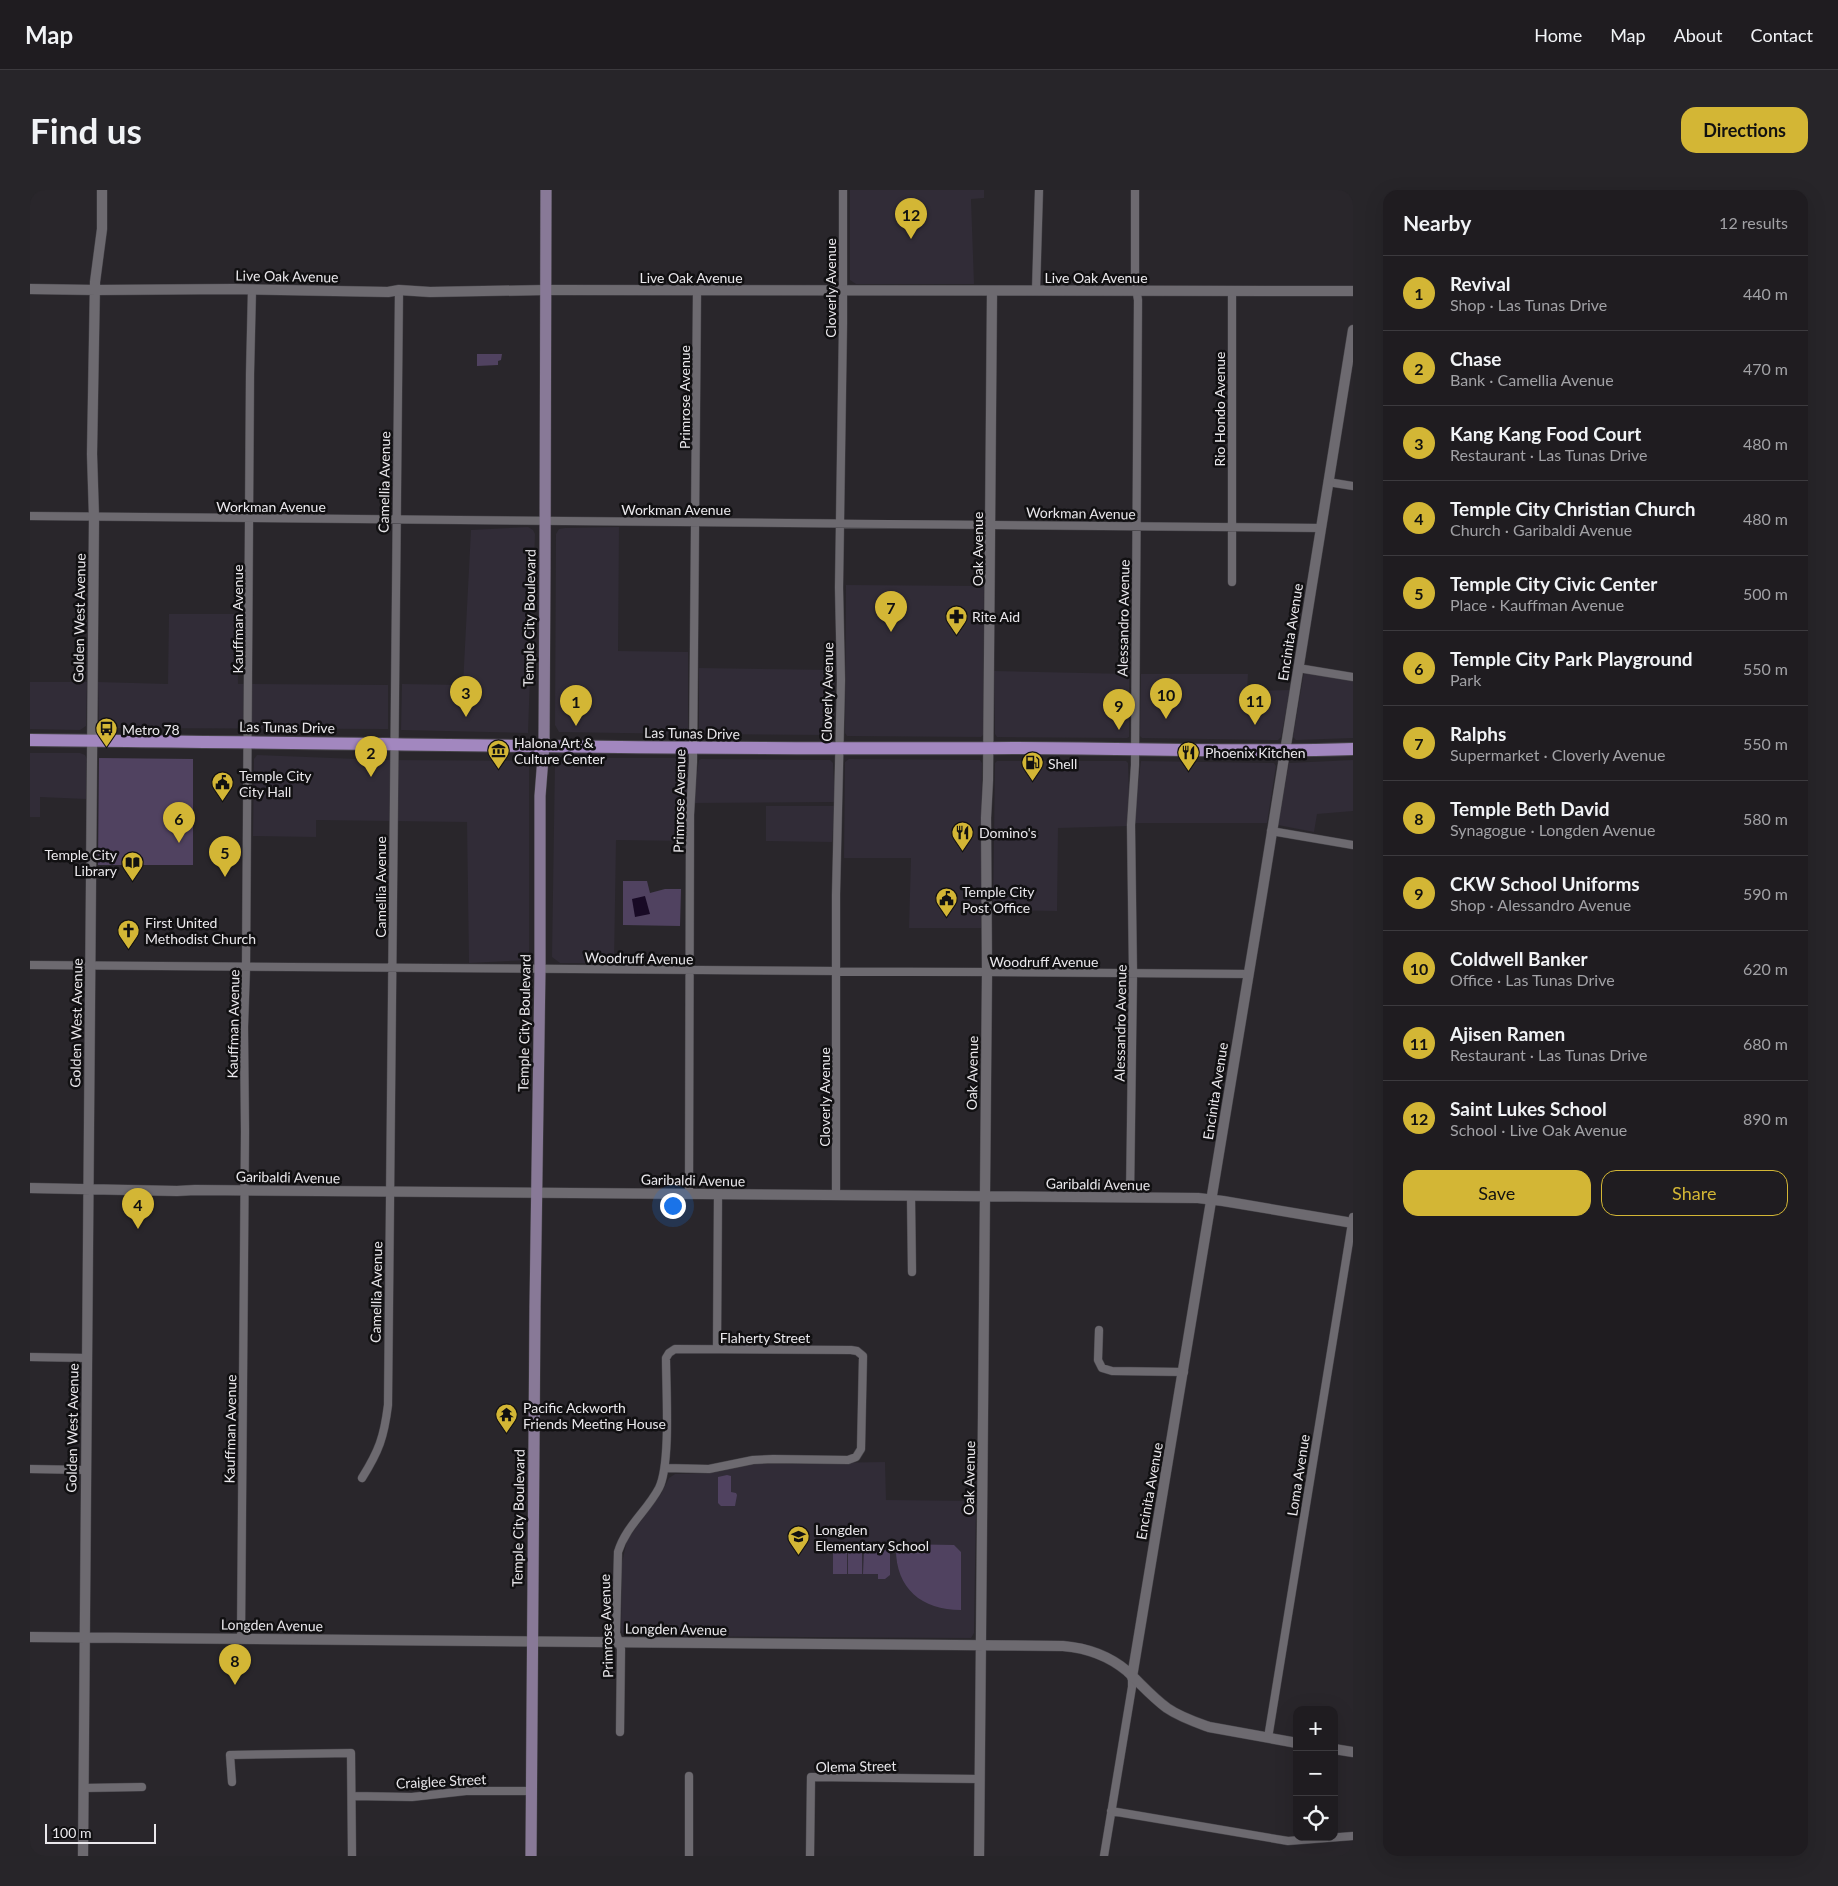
<!DOCTYPE html>
<meta charset="utf-8">
<style>
:root{--surface:#1f1c20;--page:#272529;--text:#f1f3f6;--muted:#a1a1a5;--line:#3c3a3e;--accent:#d3b635}
body{margin:0;font-family:Lato,sans-serif;background:var(--page);color:var(--text)}
.controls{position:absolute;right:15px;bottom:15px;display:grid;overflow:hidden;border-radius:10px;box-shadow:0 5px 20px #0002}
.controls button{width:45px;height:45px;display:grid;place-items:center;padding:0;border:0;border-bottom:1px solid var(--line);background:var(--surface);color:var(--text);font:25px sans-serif}
.scale{position:absolute;left:15px;bottom:12px;width:111px;box-sizing:border-box;padding-left:5px;border:2px solid #eae8ec;border-top:0;font-size:14px;line-height:18px;white-space:nowrap;color:#eae8ec;-webkit-text-stroke:4px #111012;paint-order:stroke}
.you{position:absolute;left:642px;top:1015px;width:18px;height:18px;margin:-12px;border:4px solid #fff;border-radius:50%;background:#1a73e8;box-shadow:0 0 0 8px #1a73e833}
.badge{display:grid;place-items:center;width:32px;height:32px;border-radius:50%;background:var(--accent);color:#111;font-size:16px;font-weight:700}
.pin{position:absolute;translate:-50% -41px;filter:drop-shadow(0 1px 2px #0008)}
.pin::after{content:'';position:absolute;top:26px;width:18px;height:15px;background:inherit;clip-path:polygon(0 0,100% 0,50% 100%)}
.list{margin:0;padding:0;list-style:none}
h2{display:flex;justify-content:space-between;align-items:center;height:65px;margin:0;padding:0 20px;font-size:21px}
h2 small{font-size:16px;font-weight:400;color:var(--muted)}
.list li{display:grid;grid-template-columns:32px 1fr auto;gap:15px;align-items:center;box-sizing:border-box;height:75px;padding:0 20px;border-top:1px solid var(--line)}
.list b{display:block;font-size:19px;white-space:nowrap}
.list p{margin:0;font-size:16px;white-space:nowrap;color:var(--muted)}
.list em{font-size:16px;font-style:normal;color:var(--muted)}
.actions{display:flex;gap:10px;padding:15px 20px}
.actions a{flex:1;padding:11px 0;border:1px solid var(--accent);border-radius:15px;text-align:center;font-size:18px;color:var(--accent)}
.actions .main{background:var(--accent);color:#111}
.icon{flex:none;width:28px;height:28px;fill:none;stroke:currentColor;stroke-width:2;stroke-linecap:round;stroke-linejoin:round}
.map{position:relative;flex:none;width:1323px;height:1666px;overflow:hidden;border-radius:15px}
header{display:flex;align-items:center;gap:30px;box-sizing:border-box;height:70px;padding:0 25px;background:var(--surface);border-bottom:1px solid var(--line)}
header strong{font-size:24px}
nav{display:flex;gap:28px;margin-inline-start:auto;font-size:18px}
.intro{display:flex;align-items:center;justify-content:space-between;box-sizing:border-box;height:120px;padding:0 30px}
h1{margin:0;font-size:35px}
.button{padding:12px 22px;border-radius:15px;background:var(--accent);color:#111;font-size:18px;font-weight:700}
main{display:flex;gap:30px;padding:0 30px}
aside{flex:1;background:var(--surface);border-radius:15px;box-shadow:0 5px 20px #0002}
.map>svg:first-child{display:block}
.built{fill:#312c37}
.green{fill:#504260}
.water{fill:#180a25}
.lines{fill:none;stroke-linecap:round;stroke-linejoin:round}
.minor-casing{stroke:#454348;stroke-width:9}
.tertiary-casing{stroke:#454348;stroke-width:11}
.secondary-casing{stroke:#454348;stroke-width:12}
.primary-casing{stroke:#454348;stroke-width:14}
.minor{stroke:#6d6a70;stroke-width:8}
.tertiary{stroke:#6d6a70;stroke-width:10}
.secondary{stroke:#887997;stroke-width:11}
.primary{stroke:#a287bf;stroke-width:12}
.labels{text-anchor:middle;dominant-baseline:central;stroke-width:5;stroke-linejoin:round;paint-order:stroke}
.street-label{font-size:14px;fill:#eae8ec;stroke:#111012}
.poi-label{font-size:14px;fill:#eae8ec;stroke:#111012;text-anchor:start}
</style>
<header>
<strong>Map</strong>
<nav><a>Home</a><a>Map</a><a>About</a><a>Contact</a></nav>
</header>
<div class="intro"><h1>Find us</h1><a class="button">Directions</a></div>
<main>
<div class="map">
<svg width="1323" height="1666" viewBox="0 0 1323 1666">
<rect width="100%" height="100%" fill="#29262b"/>
<!-- built -->
<path class="built" d="M 820,0 L 954,0 L 954,8 L 941,9 L 944,94 L 826,94 L 820,90 Z
M 498,337 L 503,340 L 505,344 L 498,543 L 371,540 L 372,494 L 433,495 L 441,340 Z
M 589,337 L 588,461 L 658,462 L 658,541 L 656,544 L 529,542 L 525,535 L 526,344 L 529,339 L 535,338 Z
M 816,395 L 954,396 L 953,545 L 951,547 L 817,546 L 815,543 Z
M 139,424 L 207,424 L 208,494 L 358,495 L 358,539 L 69,538 L 68,492 L 138,494 Z
M 669,478 L 804,480 L 804,543 L 802,545 L 671,544 L 669,541 Z
M 964,481 L 1099,484 L 1099,547 L 1097,548 L 967,547 L 965,544 Z
M 1274,482 L 1323,490 L 1323,548 L 1266,550 L 1263,547 Z
M 1111,484 L 1218,484 L 1217,501 L 1260,500 L 1251,547 L 1248,550 L 1112,548 L 1110,546 Z
M 0,492 L 57,492 L 56,536 L 50,540 L 0,539 Z
M 0,563 L 50,563 L 55,565 L 57,569 L 56,609 L 10,607 L 10,627 L 0,627 Z
M 227,565 L 352,570 L 499,571 L 499,770 L 439,773 L 437,632 L 286,630 L 286,647 L 223,646 L 224,569 Z
M 529,568 L 655,568 L 658,571 L 659,651 L 586,650 L 584,773 L 530,773 L 522,767 L 525,571 Z
M 671,569 L 800,570 L 803,573 L 805,612 L 662,613 L 669,570 Z
M 819,569 L 950,570 L 952,573 L 951,738 L 879,738 L 881,668 L 814,668 L 815,572 Z
M 1323,570 L 1323,621 L 1287,624 L 1284,642 L 1248,635 L 1259,573 Z
M 967,571 L 1096,571 L 1098,573 L 1100,636 L 1028,638 L 1027,721 L 963,720 L 965,573 Z
M 1111,571 L 1244,573 L 1246,576 L 1237,633 L 1103,633 Z
M 736,616 L 805,616 L 802,652 L 736,651 Z
M 855,1272 L 856,1310 L 946,1311 L 944,1443 L 941,1448 L 597,1446 L 593,1444 L 591,1439 L 592,1373 L 597,1350 L 631,1304 L 639,1288 L 645,1284 L 681,1283 L 724,1274 Z"/>
<!-- green -->
<path class="green" d="M 447,164 L 472,164 L 471,170 L 468,171 L 468,175 L 447,176 Z
M 69,568 L 163,569 L 163,675 L 68,675 Z
M 593,691 L 617,691 L 620,703 L 635,699 L 651,699 L 650,736 L 593,735 Z
M 697,1285 L 701,1286 L 701,1302 L 706,1303 L 707,1305 L 705,1316 L 691,1316 L 688,1313 L 688,1287 Z
M 866,1354 L 924,1355 L 931,1362 L 931,1420 C 890,1420 864,1397 866,1354 Z
M 803,1360 L 817,1360 L 817,1384 L 803,1384 Z
M 818,1360 L 832,1361 L 832,1384 L 818,1384 Z
M 848,1360 L 860,1360 L 860,1385 L 855,1389 L 848,1389 L 848,1384 L 833,1384 L 834,1361 L 848,1362 Z"/>
<!-- water -->
<path class="water" d="M 615,706 L 620,724 L 605,727 L 602,709 Z"/>
<g class="lines">
<defs>
<path id="minor" d="M 1006,101 L 1009,0
M 1298,292 L 1323,296
M 0,326 L 1291,338
M 1202,392 L 1202,101
M 1268,478 L 1323,487
M 1241,641 L 1323,655
M 0,775 L 1219,784
M 659,1003 L 660,625 L 663,572 L 667,101
M 806,1005 L 806,705 L 811,490 L 809,398 L 813,134 L 813,0
M 881,1007 L 882,1082
M 1100,1008 L 1103,784 L 1101,635 L 1105,575 L 1108,110 L 1105,92 L 1105,0
M 1069,1140 L 1068,1170 L 1072,1178 L 1082,1181 L 1154,1182
M 687,1159 L 688,1004
M 0,1167 L 57,1168
M 0,1279 L 56,1280
M 332,1288 C 349,1261 354,1247 358,1215 L 369,100
M 211,1449 L 215,942 L 214,837 L 216,778 L 220,184 L 222,99
M 590,1542 L 591,1459 L 586,1443 L 588,1362 C 596,1336 617,1321 629,1298 C 641,1274 636,1198 636,1168 L 639,1163 L 645,1159 L 821,1160 L 827,1161 L 833,1166 L 831,1259 L 826,1267 L 818,1270 L 743,1269 L 723,1270 L 679,1279 L 635,1278
M 1238,1548 L 1323,1027
M 202,1592 L 200,1565 L 321,1563 L 322,1666
M 53,1598 L 112,1597
M 322,1606 L 382,1607 L 436,1601 L 501,1601
M 1081,1621 L 1258,1651 L 1323,1646
M 659,1666 L 659,1586
M 780,1666 L 781,1587 L 949,1589
M 1074,1666 L 1102,1497 L 1102,1487"/>
<path id="tertiary" d="M 0,99 L 66,100 L 204,99 L 358,102 L 369,100 L 400,102 L 516,100 L 1323,101
M 0,998 L 147,1001 L 165,1000 L 1168,1008 L 1193,1011 L 1323,1033
M 0,1447 L 1033,1456 C 1057,1458 1079,1466 1097,1481 C 1111,1494 1122,1507 1137,1518 C 1150,1527 1165,1532 1179,1537 L 1267,1553
M 1102,1487 L 1232,704 L 1323,140
M 1304,1559 L 1323,1562
M 53,1666 L 64,327 L 62,264 L 65,92 L 72,39 L 72,0
M 949,1666 L 957,783 L 956,628 L 958,590 L 962,101"/>
<path id="secondary" d="M 501,1666 L 505,1117 L 510,779 L 510,606 L 514,555 L 515,377 L 516,0"/>
<path id="primary" d="M 0,550 C 328,553 656,560 984,558 C 1097,558 1210,563 1323,559"/>
</defs>
<!-- minor casing -->
<use href="#minor" class="minor-casing"/>
<!-- tertiary casing -->
<use href="#tertiary" class="tertiary-casing"/>
<!-- secondary casing -->
<use href="#secondary" class="secondary-casing"/>
<!-- primary casing -->
<use href="#primary" class="primary-casing"/>
<!-- minor -->
<use href="#minor" class="minor"/>
<!-- tertiary -->
<use href="#tertiary" class="tertiary"/>
<!-- secondary -->
<use href="#secondary" class="secondary"/>
<!-- primary -->
<use href="#primary" class="primary"/>
</g>
<!-- icons -->
<defs>
<symbol id="pharmacy-pin" viewBox="-11 -11 22 30"><path d="M0 17L-7.5 6A9.5 9.5 0 1 1 7.5 6Z" fill="#d3b635" stroke="#111012"/><path d="M-2-6h4v4h4v4h-4v4h-4v-4h-4v-4h4Z" fill="#111"/></symbol>
<symbol id="bus-pin" viewBox="-11 -11 22 30"><path d="M0 17L-7.5 6A9.5 9.5 0 1 1 7.5 6Z" fill="#d3b635" stroke="#111012"/><path d="M-5-6H5V4H4V6H2V4H-2V6H-4V4H-5ZM-3.5-4V0h7V-4ZM-3.5 1.2v1.5H-2V1.2ZM2 1.2v1.5H3.5V1.2Z" fill="#111"/></symbol>
<symbol id="museum-pin" viewBox="-11 -11 22 30"><path d="M0 17L-7.5 6A9.5 9.5 0 1 1 7.5 6Z" fill="#d3b635" stroke="#111012"/><path d="M0-6L6-3V-2H-6V-3ZM-5-1h2V3h-2ZM-1-1h2V3h-2ZM3-1h2V3H3ZM-6 4H6V6H-6Z" fill="#111"/></symbol>
<symbol id="restaurant-pin" viewBox="-11 -11 22 30"><path d="M0 17L-7.5 6A9.5 9.5 0 1 1 7.5 6Z" fill="#d3b635" stroke="#111012"/><path d="M-5-6h1v4h1v-4h1v4h1v-4h1v5L-1.5 .5V6h-2V.5L-5-1ZM5-6V6H3V1.5H1.5Q1.5-4 5-6Z" fill="#111"/></symbol>
<symbol id="fuel-pin" viewBox="-11 -11 22 30"><path d="M0 17L-7.5 6A9.5 9.5 0 1 1 7.5 6Z" fill="#d3b635" stroke="#111012"/><path d="M-5.5-6h7V0h2V4h1.3V-2.5L3-4.5l.8-.8L6-3V5H2.5V1h-1V6h-7ZM-4.2-4.7v3.2H.2V-4.7Z" fill="#111"/></symbol>
<symbol id="civic-pin" viewBox="-11 -11 22 30"><path d="M0 17L-7.5 6A9.5 9.5 0 1 1 7.5 6Z" fill="#d3b635" stroke="#111012"/><path d="M-.6-6.5H3V-4.5H.6V-3L4-1V1h2V6H-6V1h2V-1L-.6-3ZM-1.2 2.5V6h2.4V2.5Z" fill="#111"/></symbol>
<symbol id="library-pin" viewBox="-11 -11 22 30"><path d="M0 17L-7.5 6A9.5 9.5 0 1 1 7.5 6Z" fill="#d3b635" stroke="#111012"/><path d="M-6-4Q-3-5.5-.7-3.5V5Q-3 3-6 4ZM6-4Q3-5.5 .7-3.5V5Q3 3 6 4Z" fill="#111"/></symbol>
<symbol id="church-pin" viewBox="-11 -11 22 30"><path d="M0 17L-7.5 6A9.5 9.5 0 1 1 7.5 6Z" fill="#d3b635" stroke="#111012"/><path d="M-1.2-6h2.4v3.5h3.3v2.4h-3.3V6h-2.4V-.1h-3.3v-2.4h3.3Z" fill="#111"/></symbol>
<symbol id="temple-pin" viewBox="-11 -11 22 30"><path d="M0 17L-7.5 6A9.5 9.5 0 1 1 7.5 6Z" fill="#d3b635" stroke="#111012"/><path d="M0-6L5-2H3V0L6.5 2.5H4V6H1.5V3h-3V6H-4V2.5H-6.5L-3 0V-2H-5Z" fill="#111"/></symbol>
<symbol id="school-pin" viewBox="-11 -11 22 30"><path d="M0 17L-7.5 6A9.5 9.5 0 1 1 7.5 6Z" fill="#d3b635" stroke="#111012"/><path d="M0-5L7-2L0 1L-7-2ZM-4 1L0 2.5L4 1V4Q0 6-4 4Z" fill="#111"/></symbol>
</defs>
<g fill-rule="evenodd">
<use href="#pharmacy-pin" x="914" y="414" width="25" height="34"/>
<use href="#bus-pin" x="64" y="526" width="25" height="34"/>
<use href="#museum-pin" x="456" y="548" width="25" height="34"/>
<use href="#restaurant-pin" x="1146" y="550" width="25" height="34"/>
<use href="#fuel-pin" x="990" y="560" width="25" height="34"/>
<use href="#civic-pin" x="180" y="580" width="25" height="34"/>
<use href="#restaurant-pin" x="920" y="630" width="25" height="34"/>
<use href="#library-pin" x="90" y="660" width="25" height="34"/>
<use href="#civic-pin" x="904" y="696" width="25" height="34"/>
<use href="#church-pin" x="86" y="728" width="25" height="34"/>
<use href="#temple-pin" x="464" y="1212" width="25" height="34"/>
<use href="#school-pin" x="756" y="1334" width="25" height="34"/>
</g>
<g class="labels">
<!-- street labels -->
<g class="street-label">
<text transform="translate(257 86) rotate(1)">Live Oak Avenue</text>
<text x="661" y="87">Live Oak Avenue</text>
<text x="1066" y="87">Live Oak Avenue</text>
<text transform="translate(800 98) rotate(-90)">Cloverly Avenue</text>
<text transform="translate(654 207) rotate(-90)">Primrose Avenue</text>
<text transform="translate(1189 219) rotate(-90)">Rio Hondo Avenue</text>
<text transform="translate(354 292) rotate(-89)">Camellia Avenue</text>
<text x="241" y="316">Workman Avenue</text>
<text x="646" y="319">Workman Avenue</text>
<text transform="translate(1051 323) rotate(1)">Workman Avenue</text>
<text transform="translate(947 359) rotate(-90)">Oak Avenue</text>
<text transform="translate(49 428) rotate(-89)">Golden West Avenue</text>
<text transform="translate(499 428) rotate(-89)">Temple City Boulevard</text>
<text transform="translate(1093 428) rotate(-89)">Alessandro Avenue</text>
<text transform="translate(207 429) rotate(-90)">Kauffman Avenue</text>
<text transform="translate(1260 442) rotate(-81)">Encinita Avenue</text>
<text transform="translate(797 502) rotate(-89)">Cloverly Avenue</text>
<text transform="translate(257 537) rotate(1)">Las Tunas Drive</text>
<text transform="translate(662 543) rotate(1)">Las Tunas Drive</text>
<text transform="translate(649 611) rotate(-89)">Primrose Avenue</text>
<text transform="translate(350 697) rotate(-90)">Camellia Avenue</text>
<text transform="translate(609 768) rotate(1)">Woodruff Avenue</text>
<text x="1014" y="771">Woodruff Avenue</text>
<text transform="translate(46 833) rotate(-89)">Golden West Avenue</text>
<text transform="translate(494 833) rotate(-89)">Temple City Boulevard</text>
<text transform="translate(1090 833) rotate(-89)">Alessandro Avenue</text>
<text transform="translate(203 834) rotate(-89)">Kauffman Avenue</text>
<text transform="translate(942 883) rotate(-89)">Oak Avenue</text>
<text transform="translate(1185 901) rotate(-81)">Encinita Avenue</text>
<text transform="translate(794 907) rotate(-90)">Cloverly Avenue</text>
<text transform="translate(258 987) rotate(1)">Garibaldi Avenue</text>
<text transform="translate(663 990) rotate(1)">Garibaldi Avenue</text>
<text transform="translate(1068 994) rotate(1)">Garibaldi Avenue</text>
<text transform="translate(346 1102) rotate(-89)">Camellia Avenue</text>
<text x="735" y="1147">Flaherty Street</text>
<text transform="translate(42 1238) rotate(-89)">Golden West Avenue</text>
<text transform="translate(200 1239) rotate(-89)">Kauffman Avenue</text>
<text transform="translate(1268 1285) rotate(-81)">Loma Avenue</text>
<text transform="translate(939 1288) rotate(-89)">Oak Avenue</text>
<text transform="translate(1119 1301) rotate(-80)">Encinita Avenue</text>
<text transform="translate(488 1328) rotate(-89)">Temple City Boulevard</text>
<text transform="translate(242 1435) rotate(1)">Longden Avenue</text>
<text transform="translate(576 1436) rotate(-92)">Primrose Avenue</text>
<text transform="translate(646 1439) rotate(1)">Longden Avenue</text>
<text transform="translate(826 1576) rotate(-1)">Olema Street</text>
<text transform="translate(411 1591) rotate(-3)">Craiglee Street</text>
</g>
<!-- poi labels -->
<g class="poi-label">
<text x="942" y="426">Rite Aid</text>
<text x="92" y="539">Metro 78</text>
<text x="484" y="552">Halona Art &amp;<tspan x="484" dy="16">Culture Center</tspan></text>
<text x="1175" y="562">Phoenix Kitchen</text>
<text x="1018" y="573">Shell</text>
<text x="209" y="585">Temple City<tspan x="209" dy="16">City Hall</tspan></text>
<text x="949" y="642">Domino's</text>
<text x="87" y="664" text-anchor="end">Temple City<tspan x="87" dy="16">Library</tspan></text>
<text x="932" y="701">Temple City<tspan x="932" dy="16">Post Office</tspan></text>
<text x="115" y="732">First United<tspan x="115" dy="16">Methodist Church</tspan></text>
<text x="493" y="1217">Pacific Ackworth<tspan x="493" dy="16">Friends Meeting House</tspan></text>
<text x="785" y="1339">Longden<tspan x="785" dy="16">Elementary School</tspan></text>
</g>
</g>
</svg>
<div class="controls">
<button>+</button>
<button>−</button>
<button><svg class="icon" aria-label="locate" viewBox="0 0 24 24"><circle cx="12" cy="12" r="6"/><path d="M12 2v4M12 18v4M2 12h4M18 12h4"/></svg></button>
</div>
<div class="scale">100 m</div>
<div class="you"></div>
<div class="pin badge" style="left:546px;top:536px">1</div>
<div class="pin badge" style="left:341px;top:587px">2</div>
<div class="pin badge" style="left:436px;top:527px">3</div>
<div class="pin badge" style="left:108px;top:1039px">4</div>
<div class="pin badge" style="left:195px;top:687px">5</div>
<div class="pin badge" style="left:149px;top:653px">6</div>
<div class="pin badge" style="left:861px;top:442px">7</div>
<div class="pin badge" style="left:205px;top:1495px">8</div>
<div class="pin badge" style="left:1089px;top:540px">9</div>
<div class="pin badge" style="left:1136px;top:529px">10</div>
<div class="pin badge" style="left:1225px;top:535px">11</div>
<div class="pin badge" style="left:881px;top:49px">12</div>
</div>
<aside>
<h2>Nearby<small>12 results</small></h2>
<ul class="list">
<li><span class="badge">1</span><div><b>Revival</b><p>Shop · Las Tunas Drive</p></div><em>440 m</em></li>
<li><span class="badge">2</span><div><b>Chase</b><p>Bank · Camellia Avenue</p></div><em>470 m</em></li>
<li><span class="badge">3</span><div><b>Kang Kang Food Court</b><p>Restaurant · Las Tunas Drive</p></div><em>480 m</em></li>
<li><span class="badge">4</span><div><b>Temple City Christian Church</b><p>Church · Garibaldi Avenue</p></div><em>480 m</em></li>
<li><span class="badge">5</span><div><b>Temple City Civic Center</b><p>Place · Kauffman Avenue</p></div><em>500 m</em></li>
<li><span class="badge">6</span><div><b>Temple City Park Playground</b><p>Park</p></div><em>550 m</em></li>
<li><span class="badge">7</span><div><b>Ralphs</b><p>Supermarket · Cloverly Avenue</p></div><em>550 m</em></li>
<li><span class="badge">8</span><div><b>Temple Beth David</b><p>Synagogue · Longden Avenue</p></div><em>580 m</em></li>
<li><span class="badge">9</span><div><b>CKW School Uniforms</b><p>Shop · Alessandro Avenue</p></div><em>590 m</em></li>
<li><span class="badge">10</span><div><b>Coldwell Banker</b><p>Office · Las Tunas Drive</p></div><em>620 m</em></li>
<li><span class="badge">11</span><div><b>Ajisen Ramen</b><p>Restaurant · Las Tunas Drive</p></div><em>680 m</em></li>
<li><span class="badge">12</span><div><b>Saint Lukes School</b><p>School · Live Oak Avenue</p></div><em>890 m</em></li>
</ul>
<div class="actions"><a class="main">Save</a><a>Share</a></div>
</aside>
</main>
